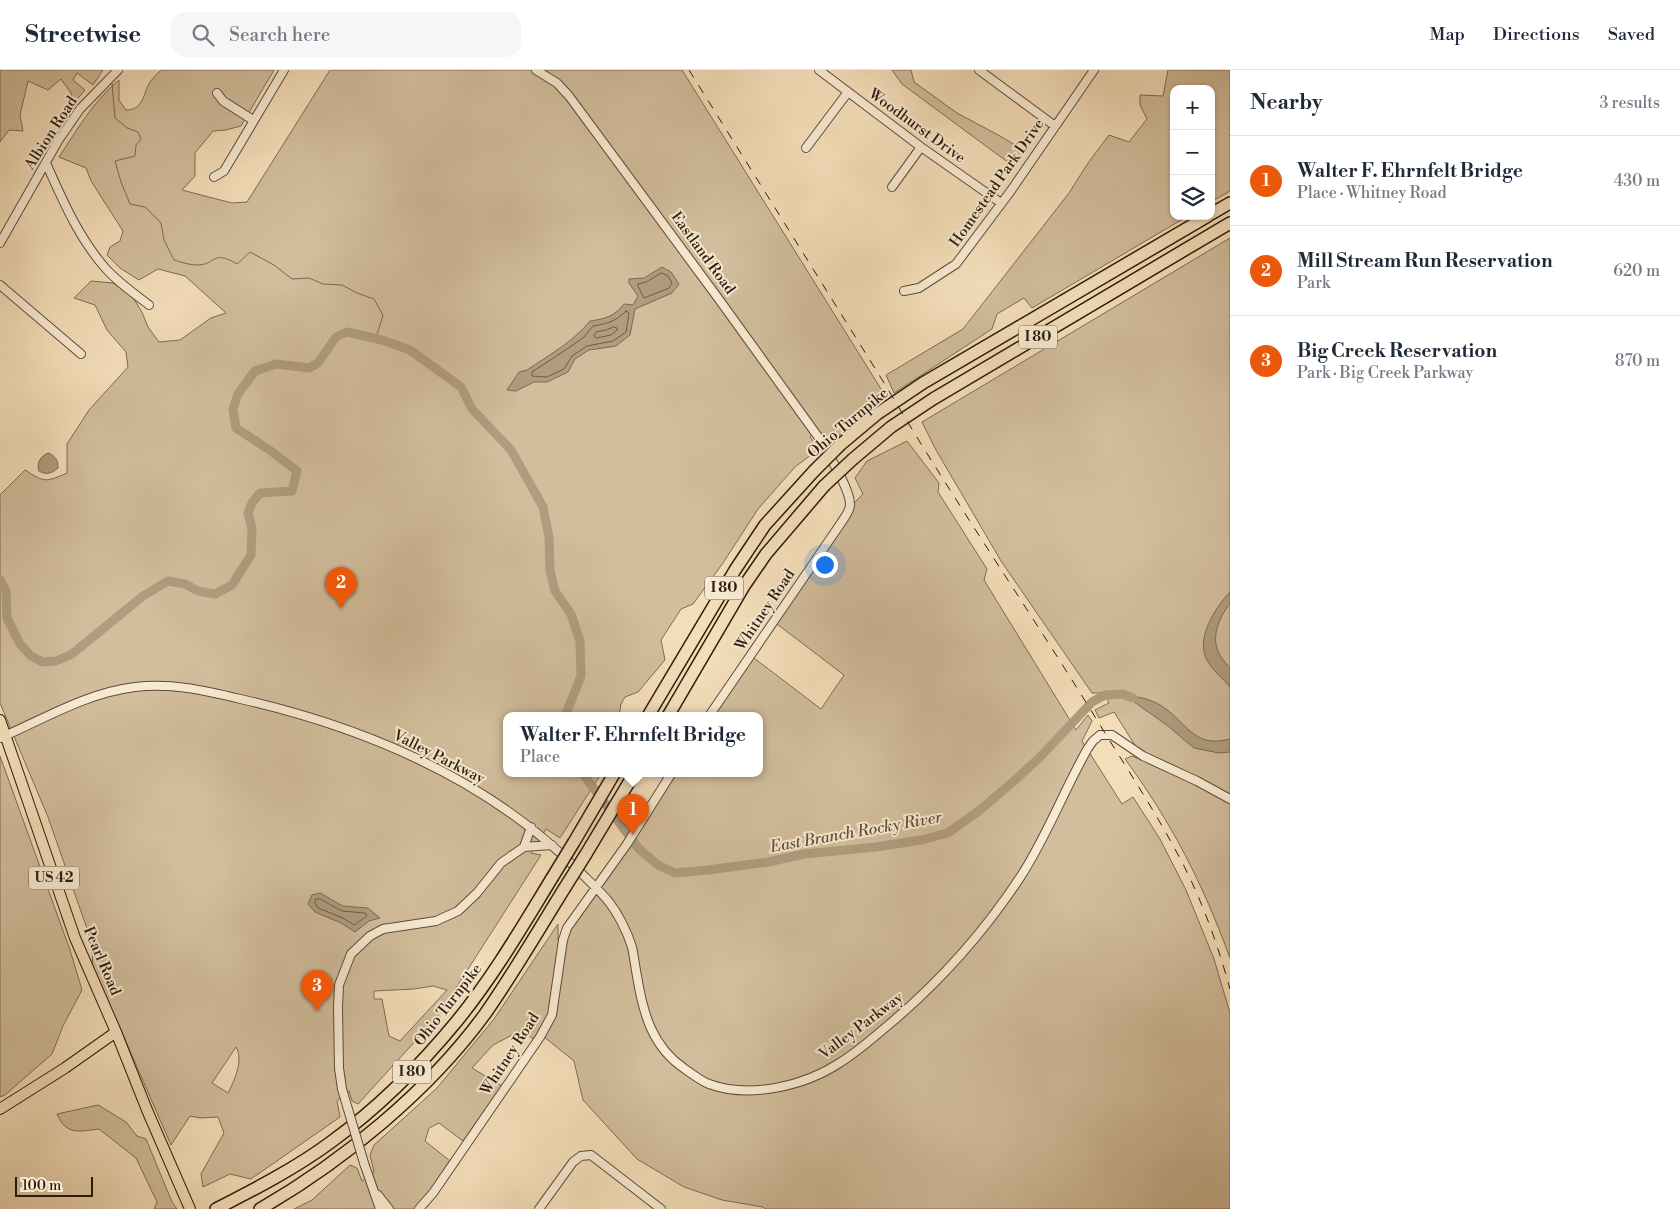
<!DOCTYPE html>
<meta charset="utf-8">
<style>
:root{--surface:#fff;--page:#f6f6f7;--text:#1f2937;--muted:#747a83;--line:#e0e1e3;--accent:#ea580c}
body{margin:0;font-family:"Libre Bodoni",serif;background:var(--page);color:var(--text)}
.controls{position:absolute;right:15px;top:15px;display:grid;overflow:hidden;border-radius:10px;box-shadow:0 1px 4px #0004}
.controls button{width:45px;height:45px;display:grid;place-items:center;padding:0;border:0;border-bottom:1px solid var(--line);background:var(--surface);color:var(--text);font:25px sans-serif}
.scale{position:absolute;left:15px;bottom:12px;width:78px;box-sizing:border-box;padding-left:5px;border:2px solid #2b1c0c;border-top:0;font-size:14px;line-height:18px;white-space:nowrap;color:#2b1c0c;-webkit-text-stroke:4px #f8ead2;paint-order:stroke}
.you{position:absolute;left:824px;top:494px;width:18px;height:18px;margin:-12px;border:4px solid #fff;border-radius:50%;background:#1a73e8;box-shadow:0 0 0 8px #1a73e833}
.badge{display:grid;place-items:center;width:32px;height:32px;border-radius:50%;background:var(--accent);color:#fff;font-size:16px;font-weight:700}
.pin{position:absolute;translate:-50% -41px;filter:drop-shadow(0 1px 2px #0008)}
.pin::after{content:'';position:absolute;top:26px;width:18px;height:15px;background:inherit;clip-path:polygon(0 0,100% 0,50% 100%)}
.popup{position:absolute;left:503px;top:642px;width:260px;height:65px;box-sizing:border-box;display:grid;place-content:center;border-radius:10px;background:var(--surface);filter:drop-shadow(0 1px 4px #0005);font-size:16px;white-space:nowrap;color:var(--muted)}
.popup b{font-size:19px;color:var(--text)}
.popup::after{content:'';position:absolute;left:50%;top:100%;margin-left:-10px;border:10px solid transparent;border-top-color:var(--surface)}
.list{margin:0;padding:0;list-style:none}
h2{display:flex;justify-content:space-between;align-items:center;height:65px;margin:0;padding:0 20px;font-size:21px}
h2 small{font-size:16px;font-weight:400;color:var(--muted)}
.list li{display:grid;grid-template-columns:32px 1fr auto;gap:15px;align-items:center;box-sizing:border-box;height:90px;padding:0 20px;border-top:1px solid var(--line)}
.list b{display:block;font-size:19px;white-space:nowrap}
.list p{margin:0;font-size:16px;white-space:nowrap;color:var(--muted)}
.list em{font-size:16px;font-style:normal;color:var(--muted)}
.icon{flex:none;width:28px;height:28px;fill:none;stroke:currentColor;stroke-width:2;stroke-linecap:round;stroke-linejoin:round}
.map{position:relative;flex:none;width:1230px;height:1139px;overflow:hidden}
header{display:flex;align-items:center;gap:30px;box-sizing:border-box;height:70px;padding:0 25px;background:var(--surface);border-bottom:1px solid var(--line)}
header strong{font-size:24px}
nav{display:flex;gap:28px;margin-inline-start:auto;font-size:18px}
.search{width:350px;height:45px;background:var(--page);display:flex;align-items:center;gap:12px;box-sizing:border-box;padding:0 18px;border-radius:15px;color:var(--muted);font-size:19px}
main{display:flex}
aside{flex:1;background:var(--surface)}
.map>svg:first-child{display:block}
.green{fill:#d2bd9c;stroke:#7e6c54;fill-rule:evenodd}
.water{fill:#b09c7f;stroke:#7b6951}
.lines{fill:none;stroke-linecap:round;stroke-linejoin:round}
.shore{stroke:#6e5c46;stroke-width:1}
.stream{stroke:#7b6951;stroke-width:1}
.river{stroke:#b09c7f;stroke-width:9}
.minor-casing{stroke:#5d4c38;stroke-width:10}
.major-casing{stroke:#2b1c0c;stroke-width:12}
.highway-casing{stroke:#2b1c0c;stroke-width:14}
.minor{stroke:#f8ead2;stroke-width:8}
.major{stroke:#f4deba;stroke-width:10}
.highway{stroke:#f4deba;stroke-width:11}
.rail{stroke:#2b1c0c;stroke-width:1;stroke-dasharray:9 9;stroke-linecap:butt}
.minor-bridge-casing{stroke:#5d4c38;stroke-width:10;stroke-linecap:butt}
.highway-bridge-casing{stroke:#2b1c0c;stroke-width:14;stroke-linecap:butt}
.minor-bridge{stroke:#f8ead2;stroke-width:8}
.highway-bridge{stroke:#f4deba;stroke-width:11}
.labels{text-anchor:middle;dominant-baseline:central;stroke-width:4;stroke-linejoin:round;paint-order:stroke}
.shield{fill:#f8ead2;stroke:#685a47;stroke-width:1}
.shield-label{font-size:14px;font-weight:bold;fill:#2b1c0c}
.street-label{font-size:15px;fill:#2b1c0c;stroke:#f8ead2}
.water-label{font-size:16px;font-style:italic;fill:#604f3a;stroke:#f8ead2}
</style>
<header>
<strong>Streetwise</strong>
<div class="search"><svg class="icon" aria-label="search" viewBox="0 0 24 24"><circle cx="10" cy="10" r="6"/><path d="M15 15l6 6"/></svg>Search here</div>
<nav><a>Map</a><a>Directions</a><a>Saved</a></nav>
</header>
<main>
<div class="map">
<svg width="1230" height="1139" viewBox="0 0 1230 1139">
<rect width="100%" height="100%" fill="#f4deba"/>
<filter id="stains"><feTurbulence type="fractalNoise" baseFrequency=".004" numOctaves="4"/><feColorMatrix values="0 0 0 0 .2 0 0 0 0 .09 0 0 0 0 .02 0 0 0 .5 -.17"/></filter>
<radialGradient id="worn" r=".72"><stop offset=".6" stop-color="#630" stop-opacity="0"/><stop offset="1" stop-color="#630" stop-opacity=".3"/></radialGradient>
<!-- green -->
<path class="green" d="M 0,0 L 103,0 L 93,15 L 77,3 L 73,10 L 85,20 L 73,34 L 71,23 L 61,9 L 48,20 L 28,11 L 20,45 L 23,61 L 9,60 L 0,72 Z
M 161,0 L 274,0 L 241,56 L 226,60 L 213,61 L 195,83 L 195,106 L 182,120 L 232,133 L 247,132 L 330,0 L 682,0 L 886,327 L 827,376 L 814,363 L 810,367 L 819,379 L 795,397 L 758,439 L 723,493 L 693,534 L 681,539 L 661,570 L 665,590 L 638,622 L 625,627 L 621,634 L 619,646 L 507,646 L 507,704 L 601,704 L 560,768 L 546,759 L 531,783 L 541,785 L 438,946 L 358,1034 L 352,1031 L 349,1021 L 337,1031 L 340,1047 L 251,1109 L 230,1104 L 203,1117 L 201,1104 L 224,1063 L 218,1047 L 200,1048 L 190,1046 L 171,1075 L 117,951 L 109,952 L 93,915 L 92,873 L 48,747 L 0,633 L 0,425 L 25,400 C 45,413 46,412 67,403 L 67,374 L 89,340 L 128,297 L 126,282 L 107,260 L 95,235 L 74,228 L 91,211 L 113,213 L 132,226 L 142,242 L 148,257 L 159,272 L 180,270 L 211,248 L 226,243 L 185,206 L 158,199 L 139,210 L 120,198 L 107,185 L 110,177 L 120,171 L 123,161 L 91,111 L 86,98 L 59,87 C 77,60 94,30 119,10 L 119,30 L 126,40 C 144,40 143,23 150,12 C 153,8 157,4 161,0 ZM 433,916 L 447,920 L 400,971 L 389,966 L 382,929 L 374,929 L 374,921 L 414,919 ZM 236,977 C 244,990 234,1011 228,1023 L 212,1013 Z
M 892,0 L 911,0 L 914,12 L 957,43 L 1002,67 L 1026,82 L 1013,96 L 902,14 Z
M 1168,0 L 1230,0 L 1230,121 L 1211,132 L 1211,19 L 1174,19 L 1174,146 L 1188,146 L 1032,238 L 1024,228 L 997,244 L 992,259 L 894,323 L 886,305 L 963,259 L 1069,123 L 1088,93 L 1109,65 L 1129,72 L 1147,49 L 1140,35 L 1140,25 L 1163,26 Z
M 1230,168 L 1230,888 C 1203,814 1172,753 1125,689 L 1132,686 L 1145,691 L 1114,642 L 1099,648 L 1095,640 L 1109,633 L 1103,623 L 1092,623 L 1001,491 L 936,380 L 922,352 Z
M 907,371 L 939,413 L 938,422 L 987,499 L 984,510 L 1076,660 L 1088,645 L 1092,651 L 1082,671 L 1122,734 L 1133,727 L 1160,769 L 1186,820 L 1214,889 L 1230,943 L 1230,1139 L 765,1139 L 763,1137 L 722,1130 L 684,1117 L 637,1089 L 583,1030 L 574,991 L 538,962 L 533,969 L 522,960 L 493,975 L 472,998 L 502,1016 L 463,1071 L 439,1053 L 429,1058 L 425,1071 L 450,1091 L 447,1095 L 450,1097 L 418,1139 L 294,1139 L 312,1130 L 350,1095 L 357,1098 L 362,1111 L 374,1102 L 370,1085 L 374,1075 L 437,1018 L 494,949 L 558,854 L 558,870 L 670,704 L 759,704 L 759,646 L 709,646 L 750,585 L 821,639 L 844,605 L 773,551 L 855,432 L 863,424 L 855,408 L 867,391 Z
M 0,686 L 70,880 L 82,920 L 63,956 L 52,984 L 5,1025 L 0,1027 Z
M 98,1035 L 126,1052 L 137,1066 L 146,1069 L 172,1132 L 177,1139 L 154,1139 L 157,1132 L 136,1088 L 99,1059 C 80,1061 66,1066 57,1044 Z"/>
<!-- water -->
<path class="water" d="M 662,197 L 671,202 L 679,214 L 672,223 L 635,239 L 630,265 L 616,276 L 589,280 L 575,289 L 568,302 L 547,312 L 534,312 L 516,321 L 507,320 L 519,302 L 527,300 C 549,285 573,272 590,251 C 605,249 615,246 624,234 L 633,235 L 638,226 L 629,213 L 629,209 L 644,208 Z
M 49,383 C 56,387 58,390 58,398 C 51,404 46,405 39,401 C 36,393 41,385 49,383 Z
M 1230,522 L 1230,534 C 1221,544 1212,564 1217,578 C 1219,586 1225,592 1230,598 L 1230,617 C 1223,608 1212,600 1207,590 C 1195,568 1216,537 1230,522 Z
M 1123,624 C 1136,627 1149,628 1160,635 C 1187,651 1192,679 1230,669 L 1230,682 L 1219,683 L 1194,678 L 1168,656 Z
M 320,823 L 343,836 L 368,838 L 380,848 L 369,851 L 355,862 L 341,853 L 315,842 L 308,834 L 312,825 Z"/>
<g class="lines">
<!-- shore -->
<path class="shore" d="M 662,203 L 668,206 L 672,213 L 669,218 L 644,228 L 638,216 L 638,214 L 646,212 Z
M 626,241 L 629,243 L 626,262 L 613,271 L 587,276 L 572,286 L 564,299 L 547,307 L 532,306 L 532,302 L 570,277 L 584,267 L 593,256 C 606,254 617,251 626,241 Z
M 614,257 L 617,258 L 617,260 L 611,265 L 597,268 L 594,266 L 596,262 L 606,260 Z
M 316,829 L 320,829 L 342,841 L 365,843 L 367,846 L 354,855 L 343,848 L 318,838 L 315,833 Z"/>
<!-- stream -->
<path class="stream" d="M 112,13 L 115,48 L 127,58 L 138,62 L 141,69 L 136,75 L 135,86 L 115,91 L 121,112 L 130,134 L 145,137 L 161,153 L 164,170 L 174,190 C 181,192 189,195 197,195 C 216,195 212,179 237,194 L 250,182 L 274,195 L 292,209 L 309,208 L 323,214 L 342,215 L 357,223 L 374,229 L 383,245 L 376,268"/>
<!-- river -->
<path class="river" d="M 0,510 L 6,521 L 7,548 L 20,574 L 31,586 L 43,592 L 56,591 L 72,584 L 143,526 L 168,511 L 185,514 L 198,521 L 215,524 L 232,515 L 251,485 L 252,458 L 248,443 L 252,433 L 260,423 L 292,421 L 297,401 L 271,381 L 236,358 L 233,339 L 238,324 L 255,301 L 276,294 L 309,298 L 318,293 L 336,267 L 347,262 L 382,270 L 410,280 L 461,317 L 472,339 L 511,380 L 543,437 L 549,467 L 550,501 L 555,521 L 571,544 L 580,571 L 581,606 L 565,646
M 583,704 L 639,779 L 658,795 L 675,803 L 708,800 L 768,792 L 804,784 L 876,777 L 921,770 L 948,763 L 980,740 L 1014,711 L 1040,687 L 1092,632 L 1105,625 L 1123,624 L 1133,628"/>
<defs>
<path id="minor" d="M 536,0 L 557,13 L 569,26 L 718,228 L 819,368 C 827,382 851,420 850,435 C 850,441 844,448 841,453 L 709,646
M 819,0 L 921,77 L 1001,133
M 979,0 L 1055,56
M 217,23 L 223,31 L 253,50
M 806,78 L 848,22
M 46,93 C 63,131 79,169 107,200 C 120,214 135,224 149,235
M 214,107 L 224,101 L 284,0
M 892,117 L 921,77
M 0,173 L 58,71 L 80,39 L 118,0
M 0,215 L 81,284
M 904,221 L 919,218 L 956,194 L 1010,122 L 1094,0
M 0,668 C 44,649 86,623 135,617 C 174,612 211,622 249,631 C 371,660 490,711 579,801 C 589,811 600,821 609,832 C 619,845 627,862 632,877 C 634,886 635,896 637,906 C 643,943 652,977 685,999 C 692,1004 701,1011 709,1014 C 750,1029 805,1016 841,992 C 857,982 872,969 886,957 C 939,913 983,864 1021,806 C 1047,766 1064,720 1088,678 L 1093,671 L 1100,665 L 1112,665 L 1143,686 L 1197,711 L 1230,729
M 524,777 L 531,757
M 347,1036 L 342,1019 L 339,998 L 338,937 L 339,915 L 351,884 L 370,866 L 383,859 L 436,851 L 458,841 L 477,823 L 501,793 L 524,777 L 552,775
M 364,1093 L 380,1139
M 378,1125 L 389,1139
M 419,1139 L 433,1123 L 540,967 L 552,945 L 563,870 L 567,858 L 627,774 L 671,704
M 539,1139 L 573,1092 L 581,1086 L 591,1085 L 661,1139"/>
<path id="major" d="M 0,650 L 75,868 L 116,962 L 147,1040 L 190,1139
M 0,1039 L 65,998 L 116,962"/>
<path id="highway" d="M 1211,144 L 1230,133
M 840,375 L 877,344 L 923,313 L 1208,146
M 853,389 L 891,357 L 933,329 L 1230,153
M 648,646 L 735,500 L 765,455 L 814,401
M 668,646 L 744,516 L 766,484 L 824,416
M 574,772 L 614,704
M 586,784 L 634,704
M 216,1139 C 255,1119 296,1098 331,1072 C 378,1038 420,996 457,951 C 493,907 522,857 552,808
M 260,1139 C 342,1092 429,1021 485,944 C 513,904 538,861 564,819"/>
</defs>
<!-- minor casing -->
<use href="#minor" class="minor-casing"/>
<!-- major casing -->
<use href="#major" class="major-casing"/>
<!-- highway casing -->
<use href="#highway" class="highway-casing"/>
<!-- minor -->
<use href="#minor" class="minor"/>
<!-- major -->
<use href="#major" class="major"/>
<!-- highway -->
<use href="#highway" class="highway"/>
<!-- rail -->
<path class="rail" d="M 689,0 L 886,316 C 954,431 1030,541 1100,655 C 1126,697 1153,738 1176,781 C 1200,824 1217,872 1230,919"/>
<defs>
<path id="minor-bridge" d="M 347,1036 L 364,1093"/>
<path id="highway-bridge" d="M 814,401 L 840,375
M 824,416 L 853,389
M 552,808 L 574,772
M 564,819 L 586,784"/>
</defs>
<!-- minor-bridge casing -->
<use href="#minor-bridge" class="minor-bridge-casing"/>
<!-- highway-bridge casing -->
<use href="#highway-bridge" class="highway-bridge-casing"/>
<!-- minor-bridge -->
<use href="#minor-bridge" class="minor-bridge"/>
<!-- highway-bridge -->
<use href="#highway-bridge" class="highway-bridge"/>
</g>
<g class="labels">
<!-- shield labels -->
<g class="shield">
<rect x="1019" y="255.5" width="38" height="23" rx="4"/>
<rect x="705" y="506.5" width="38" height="23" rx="4"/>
<rect x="29" y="796.5" width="50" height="23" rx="4"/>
<rect x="393" y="990.5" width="38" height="23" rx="4"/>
</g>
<g class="shield-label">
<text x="1038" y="267">I 80</text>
<text x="724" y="518">I 80</text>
<text x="54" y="808">US 42</text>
<text x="412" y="1002">I 80</text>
</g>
<!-- street labels -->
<g class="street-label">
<text transform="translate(917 56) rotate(36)">Woodhurst Drive</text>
<text transform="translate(51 63) rotate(-57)">Albion Road</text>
<text transform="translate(997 113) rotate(-55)">Homestead Park Drive</text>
<text transform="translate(703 183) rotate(54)">Eastland Road</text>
<text transform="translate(848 353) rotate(-40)">Ohio Turnpike</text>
<text transform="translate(765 540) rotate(-56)">Whitney Road</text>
<text transform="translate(439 687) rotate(27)">Valley Parkway</text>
<text transform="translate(102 891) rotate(67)">Pearl Road</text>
<text transform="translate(448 935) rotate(-52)">Ohio Turnpike</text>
<text transform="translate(861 956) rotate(-37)">Valley Parkway</text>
<text transform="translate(510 984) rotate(-57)">Whitney Road</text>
</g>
<!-- water labels -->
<g class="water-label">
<text transform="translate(856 762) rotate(-10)">East Branch Rocky River</text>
</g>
</g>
<rect width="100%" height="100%" filter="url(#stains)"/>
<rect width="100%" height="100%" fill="url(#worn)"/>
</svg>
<div class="controls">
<button>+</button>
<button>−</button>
<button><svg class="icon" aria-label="layers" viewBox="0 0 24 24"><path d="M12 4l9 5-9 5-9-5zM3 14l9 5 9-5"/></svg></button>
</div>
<div class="scale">100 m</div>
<div class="you"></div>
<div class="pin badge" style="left:633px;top:765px">1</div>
<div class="popup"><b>Walter F. Ehrnfelt Bridge</b>Place</div>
<div class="pin badge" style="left:341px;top:538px">2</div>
<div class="pin badge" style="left:317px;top:941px">3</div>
</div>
<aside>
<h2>Nearby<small>3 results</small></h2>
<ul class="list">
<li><span class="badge">1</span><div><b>Walter F. Ehrnfelt Bridge</b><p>Place · Whitney Road</p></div><em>430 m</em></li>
<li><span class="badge">2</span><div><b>Mill Stream Run Reservation</b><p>Park</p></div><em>620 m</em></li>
<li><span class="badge">3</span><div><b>Big Creek Reservation</b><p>Park · Big Creek Parkway</p></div><em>870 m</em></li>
</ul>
</aside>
</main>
